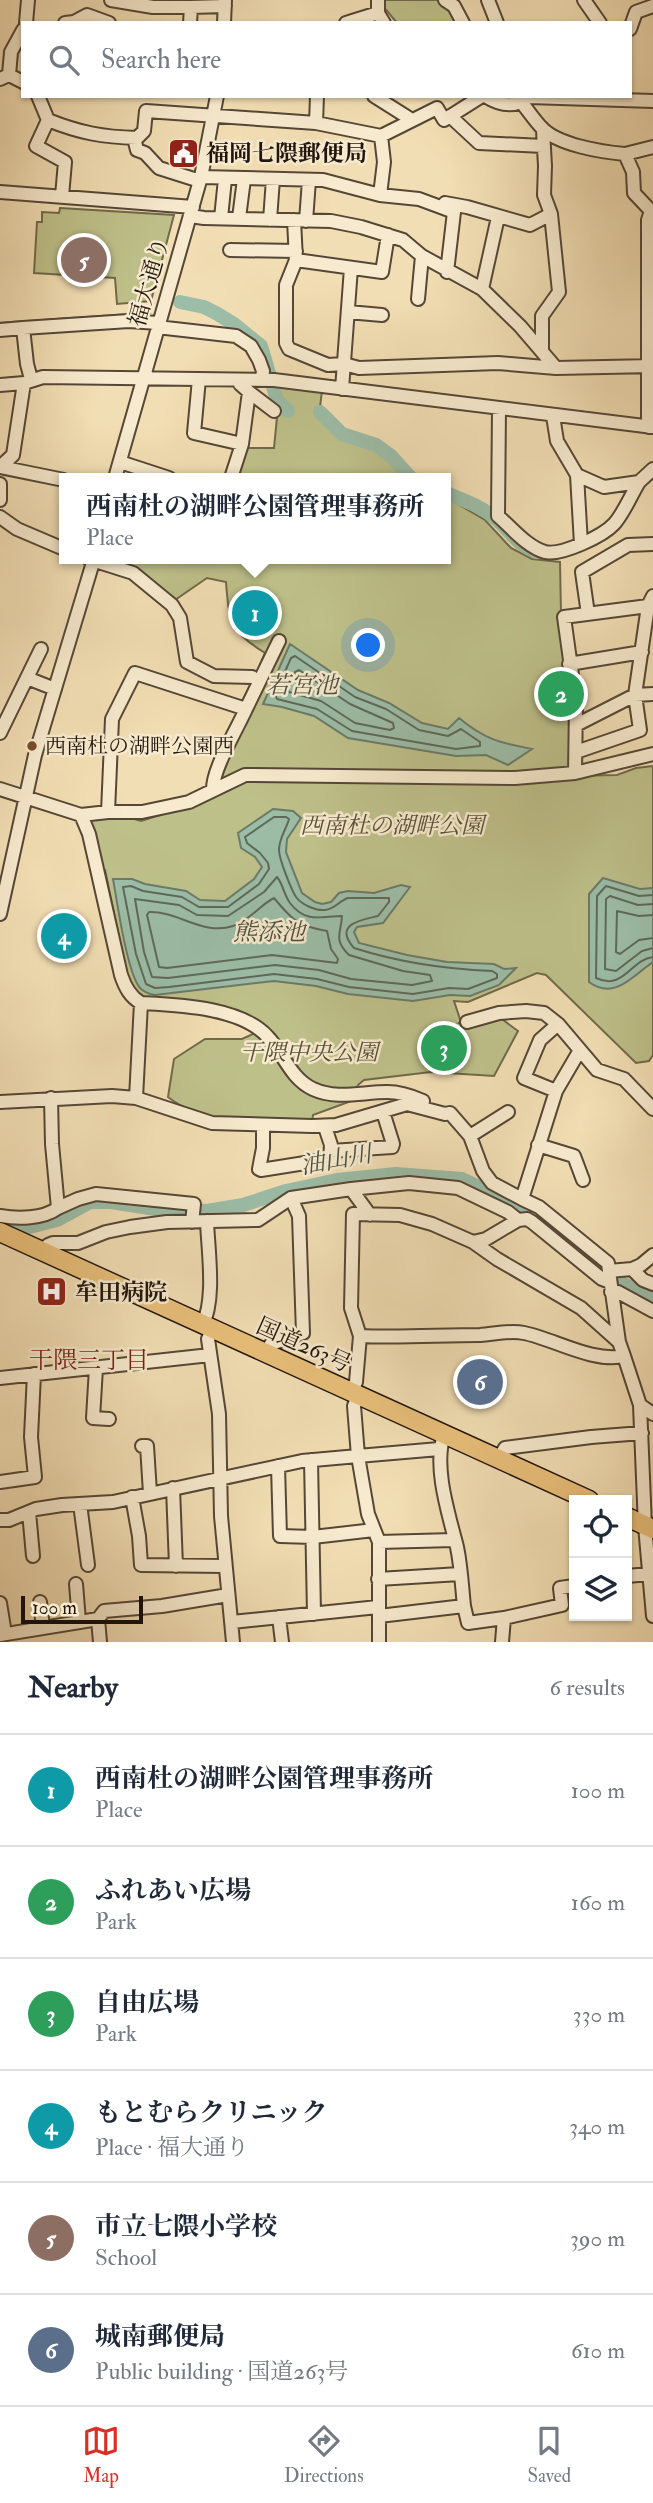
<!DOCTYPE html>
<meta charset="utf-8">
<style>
:root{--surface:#fff;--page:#f2f2f3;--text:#1f2937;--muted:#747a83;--line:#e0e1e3;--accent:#d93025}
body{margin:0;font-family:"IM FELL Double Pica","Noto Serif JP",serif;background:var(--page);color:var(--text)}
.controls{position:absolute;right:21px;bottom:21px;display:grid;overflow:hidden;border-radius:0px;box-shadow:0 2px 5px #0004}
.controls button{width:63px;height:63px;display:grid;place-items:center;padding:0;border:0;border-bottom:2px solid var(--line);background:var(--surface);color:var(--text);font:35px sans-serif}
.scale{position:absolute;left:21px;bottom:18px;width:122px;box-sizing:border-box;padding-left:7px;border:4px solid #21150c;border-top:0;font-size:19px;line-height:24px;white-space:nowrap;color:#21150c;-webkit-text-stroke:5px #f7eace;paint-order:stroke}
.you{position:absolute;left:369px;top:646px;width:24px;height:24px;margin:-18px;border:5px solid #fff;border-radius:50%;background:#1a73e8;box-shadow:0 0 0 10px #1a73e833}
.badge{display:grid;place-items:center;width:46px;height:46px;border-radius:50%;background:var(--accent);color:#fff;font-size:23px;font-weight:700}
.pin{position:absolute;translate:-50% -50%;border:4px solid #fff;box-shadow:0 2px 7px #0006}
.popup{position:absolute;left:59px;top:473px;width:392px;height:91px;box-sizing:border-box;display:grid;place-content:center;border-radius:0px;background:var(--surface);filter:drop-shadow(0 2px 5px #0005);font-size:23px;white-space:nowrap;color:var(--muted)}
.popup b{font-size:26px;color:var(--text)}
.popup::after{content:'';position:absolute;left:50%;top:100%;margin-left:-14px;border:14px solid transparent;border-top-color:var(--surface)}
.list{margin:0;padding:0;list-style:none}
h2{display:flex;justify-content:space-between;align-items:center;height:91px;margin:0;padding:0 28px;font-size:30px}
h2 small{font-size:23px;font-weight:400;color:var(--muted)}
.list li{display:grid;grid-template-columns:46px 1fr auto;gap:21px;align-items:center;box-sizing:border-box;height:112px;padding:0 28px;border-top:2px solid var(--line)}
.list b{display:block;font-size:26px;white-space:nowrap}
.list p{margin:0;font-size:23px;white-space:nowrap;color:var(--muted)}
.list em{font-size:23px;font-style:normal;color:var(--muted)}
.icon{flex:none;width:38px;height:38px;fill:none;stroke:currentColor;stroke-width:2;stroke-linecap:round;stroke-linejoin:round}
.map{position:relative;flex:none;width:653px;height:1642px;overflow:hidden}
.search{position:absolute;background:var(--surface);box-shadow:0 2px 5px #0004;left:21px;right:21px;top:21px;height:77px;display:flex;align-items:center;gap:18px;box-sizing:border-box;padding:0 24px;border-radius:0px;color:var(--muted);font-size:26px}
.sheet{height:763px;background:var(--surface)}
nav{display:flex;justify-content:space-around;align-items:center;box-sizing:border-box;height:98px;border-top:2px solid var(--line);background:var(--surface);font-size:19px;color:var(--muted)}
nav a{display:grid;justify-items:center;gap:4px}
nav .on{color:var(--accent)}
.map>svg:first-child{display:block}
.green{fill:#bec08a;stroke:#706a4b;stroke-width:2}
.water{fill:#9cbda7;stroke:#6b7a69;stroke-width:2}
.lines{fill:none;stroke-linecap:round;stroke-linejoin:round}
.shore{stroke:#5e695a;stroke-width:2}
.stream{stroke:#6b7a69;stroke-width:2.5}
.river{stroke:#9cbda7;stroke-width:14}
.minor-casing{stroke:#554736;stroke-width:16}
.highway-casing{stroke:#21150c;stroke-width:21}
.minor{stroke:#f7eace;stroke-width:12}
.highway{stroke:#e9bf7a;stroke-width:18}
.bus-dot{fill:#7a4b2a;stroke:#f7eace;stroke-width:2.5}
.labels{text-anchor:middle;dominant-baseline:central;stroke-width:5;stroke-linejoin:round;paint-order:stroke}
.bus-label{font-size:21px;fill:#21150c;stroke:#f7eace;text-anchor:start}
.poi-label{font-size:23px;font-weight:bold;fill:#21150c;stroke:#f7eace;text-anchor:start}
.street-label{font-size:23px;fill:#21150c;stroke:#f7eace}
.park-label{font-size:23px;font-style:italic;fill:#585138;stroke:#f7eace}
.water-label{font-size:24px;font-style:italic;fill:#4c5042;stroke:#f7eace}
.neighbourhood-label{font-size:24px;fill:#7a1f14;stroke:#f7eace}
</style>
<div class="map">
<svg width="653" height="1642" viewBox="0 0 653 1642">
<rect width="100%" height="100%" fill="#f2deb4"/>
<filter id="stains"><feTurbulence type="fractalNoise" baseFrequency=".00286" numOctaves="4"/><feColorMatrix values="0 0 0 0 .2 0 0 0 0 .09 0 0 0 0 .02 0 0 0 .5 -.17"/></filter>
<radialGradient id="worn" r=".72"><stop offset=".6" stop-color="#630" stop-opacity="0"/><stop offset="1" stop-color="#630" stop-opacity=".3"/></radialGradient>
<!-- green -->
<path class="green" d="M 382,0 L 440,0 L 450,7 L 458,23 L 397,23 L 382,5 Z
M 60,208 L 174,215 L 151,301 L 117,304 L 115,278 L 34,273 L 37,222 L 42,222 L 42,212 L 59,213 Z
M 268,385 L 322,391 L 319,415 L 340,435 L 376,447 L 393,461 L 405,478 L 235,478 L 245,448 L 274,448 L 277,417 Z
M 446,497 L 485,520 L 511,548 L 532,559 L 560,562 L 561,615 L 574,722 L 571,776 L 617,775 L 636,768 L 653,766 L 653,1055 L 649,1061 L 636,1063 L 546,975 L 537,973 L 468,1002 L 454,1001 L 461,1022 L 459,1023 L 463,1024 L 499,1017 L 518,1031 L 494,1076 L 431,1072 L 364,1080 L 358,1085 L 354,1100 L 313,1115 L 312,1123 C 265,1121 207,1128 168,1097 L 174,1059 L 205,1039 L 242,1039 L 253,1034 L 250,1018 L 147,999 L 133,989 L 127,975 L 105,870 L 101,870 L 85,837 L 91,818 L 131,818 L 141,821 L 209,800 L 212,778 L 265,653 C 230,631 229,622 226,582 L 207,578 L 172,602 L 108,559 L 446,559 Z"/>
<!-- water -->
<path class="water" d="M 290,644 L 358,690 L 389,703 L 422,723 L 448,729 L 459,718 C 484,739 500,743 532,749 L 508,765 L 486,755 L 456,756 L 348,738 L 314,716 L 282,707 L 263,704 Z
M 273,809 L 293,811 L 301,818 L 287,839 L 286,852 L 302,893 L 315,902 L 322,904 L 331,902 L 339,893 L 348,891 L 374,893 L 401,885 L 410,887 L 383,923 L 357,927 L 354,932 L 359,943 L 407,955 L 447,962 L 494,964 L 504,969 L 516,968 L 499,985 L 470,996 L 450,995 L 413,1001 L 348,994 L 316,986 L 274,981 L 155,995 C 149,994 144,992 140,988 C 127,973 117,901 113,879 L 132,879 L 145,884 L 186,891 L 200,900 L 225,901 L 254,879 L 262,867 L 255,857 L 241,848 L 238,833 Z
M 603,878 L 640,889 L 653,888 L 653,962 C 633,975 615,1001 589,982 L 589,894 Z"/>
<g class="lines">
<!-- shore -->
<path class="shore" d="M 295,656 L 355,697 L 386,709 L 419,730 L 448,736 L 461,729 L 480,742 L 480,746 L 456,749 L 352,731 L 317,709 L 277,699 L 275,694 L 291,658 Z
M 299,670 L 350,704 L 393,723 L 394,728 L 390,730 L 355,723 L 321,701 L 289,692 L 287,688 L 295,672 Z
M 274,817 L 286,817 L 289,819 C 286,830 279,838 279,850 C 279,859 291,889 296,897 C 301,904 315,911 325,910 C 335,909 339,901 348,898 L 389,898 L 389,902 L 378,916 C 361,920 333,924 354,948 C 401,963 444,969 492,971 L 497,974 L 497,978 L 468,989 L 449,988 L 413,994 L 349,987 L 317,979 L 274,974 L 169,987 L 155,988 L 146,984 L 136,954 L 123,887 L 131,886 L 143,891 L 182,897 L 199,907 L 228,907 L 259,884 L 269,869 L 268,863 L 260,853 L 247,843 L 245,837 Z
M 277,877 C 283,884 284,895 290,903 C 306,924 322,916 342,916 C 341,934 333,939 349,955 L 403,971 L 430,975 L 432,981 L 412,985 L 351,979 L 319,970 L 275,965 L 168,978 L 152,977 L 144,952 L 135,899 L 179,905 L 197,915 L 228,916 L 264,892 Z
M 653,895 L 639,896 L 606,886 L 597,896 L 596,978 C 624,991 630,960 653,957
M 274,898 C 292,920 298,926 327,931 L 331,949 L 338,959 L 337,963 L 272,955 L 167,968 L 159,967 L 147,915 L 149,912 C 178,911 203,936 233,926 C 249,921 260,905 274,898 Z
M 653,904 L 638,905 L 610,896 L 606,899 L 605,969 L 616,971 L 642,951 L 653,948
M 653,915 L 639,916 L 617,911 L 616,952 L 620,954 L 639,940 L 653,938"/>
<!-- stream -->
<path class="stream" d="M 0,323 L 150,313"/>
<!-- river -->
<path class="river" d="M 180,302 L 204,307 L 216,313 L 234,324 L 261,346 L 277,400 L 288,411
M 320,412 L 342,434 L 376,445 L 391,456 L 411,478
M 446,493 C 463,500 481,506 495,518 C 510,530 517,546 537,552
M 2,1234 L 57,1220 L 90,1202 L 111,1202 L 162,1210 L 207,1211 L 243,1205 L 286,1191 L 337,1180 L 396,1174 L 462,1179 L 529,1211 L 620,1282 L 653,1299"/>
<defs>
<path id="minor" d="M 111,0 L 153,7 L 191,7 L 190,23
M 378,0 L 378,13 L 384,23
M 445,0 L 454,6 L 463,23
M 488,0 L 497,23
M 584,0 L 600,23
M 191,7 L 225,6
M 26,23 L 28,0
M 65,23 L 74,22 L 87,15 L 109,23
M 224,23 L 225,0
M 346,23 L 378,13
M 630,29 L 636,12 L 653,6
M 9,75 L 11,52 L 23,30
M 0,79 L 9,75 L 23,82
M 38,96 L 48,120 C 80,133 103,137 137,138 L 144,131 L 146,111 L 316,123 L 381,136 L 437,108 L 444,120 L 482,96
M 374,96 L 412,120
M 485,96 C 496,103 509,107 521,102 C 528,110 534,120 542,128 C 558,145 602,152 625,154 L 633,172 L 634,193 L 651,211 L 648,220 L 648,427
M 520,96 L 521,102 L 529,97 L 653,101
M 450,116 L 479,143 L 543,146
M 48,120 L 36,146 L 65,162 L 62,196
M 316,123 L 317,96
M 134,138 L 137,150 L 145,153 L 159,168 L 200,181
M 625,154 L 653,147
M 201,177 L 323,180 L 380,195 L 419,199 L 454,212 L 447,272
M 0,192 L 193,207
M 380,195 L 384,162 L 381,136
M 445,203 L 467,207 L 530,225 L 551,214
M 190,216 L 204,218 L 331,221 L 361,227 L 403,240 L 422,256 L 482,289 L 520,326 L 556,368 L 653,366
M 221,218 L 225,179
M 239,218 L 244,179
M 270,220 L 273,179
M 294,220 L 296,260 L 286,285 L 286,343 L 289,349 L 328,365 L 344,364 L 359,368 L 498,363 L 556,368
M 306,221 L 309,180
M 230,250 L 296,251
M 296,260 L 382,272 L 388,235
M 482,289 L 498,217
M 418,299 L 422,256
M 348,312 L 382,315
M 157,327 L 236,336 L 251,346 L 259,360 L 263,371 L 262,379
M 23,328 L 129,321 L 158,323
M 0,330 L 23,328 L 27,364 L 31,379
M 542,351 L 542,316 L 559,292 L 551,214 L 544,195 L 545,166 L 543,130
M 199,379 L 194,433 L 242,444
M 0,385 L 24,383 L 43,377 L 274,380 L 653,427
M 342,389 L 351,268
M 249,392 L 274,411
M 499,409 L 498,516 C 512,528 527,547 545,552 C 561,556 603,536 614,524 C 624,513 631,495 639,482
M 553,416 L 557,441 L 577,475 L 581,544
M 120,462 L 169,478
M 0,467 L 13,455 L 24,383
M 0,467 L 64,480
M 577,475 L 604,487 L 639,482 L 653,469
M 115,478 L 201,177 L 217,96
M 231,478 L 242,444 L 249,392 L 240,384 L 241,380
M 0,484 L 0,500
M 0,517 L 17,529 L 64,549
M 89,559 L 133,573 L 172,605 L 180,618 L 187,662 L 214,676 L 252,677
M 588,614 L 582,572 L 628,545 L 653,544
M 569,664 L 642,652
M 27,678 L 55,689
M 246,709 L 279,641
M 576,725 L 635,695 L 653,694
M 0,733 L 41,649
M 576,752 L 640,730 L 635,695 L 648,606 L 653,596
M 575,773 L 576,703 L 564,617 L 648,606
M 0,789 L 81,815 L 108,812 L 142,812 L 189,802 L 245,775 L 515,778 L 575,773 L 653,754
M 108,812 L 112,719 L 135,673 L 246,709 C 237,729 212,770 213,790
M 81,815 L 89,834 L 121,975 C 125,987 130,997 141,1003 C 179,1005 241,1007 268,1037 C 284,1054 290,1078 313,1089 C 337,1100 362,1092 387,1092 C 399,1092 412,1096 423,1101
M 0,914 L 35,755 L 94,559
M 467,1022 L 499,1013 L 526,1011 L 544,1013 L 558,1024 L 597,1070 L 624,1079 L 653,1109
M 556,1091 L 524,1078 L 540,1040 L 558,1024
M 136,1098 L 141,1003
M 0,1102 L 112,1096 L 136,1098 L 212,1123 L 312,1126 L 336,1125 L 407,1104 L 445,1114 L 450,1113 L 470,1136 L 483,1171 L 492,1183 L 522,1199 L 556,1091 L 580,1050
M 263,1125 L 263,1148 L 259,1169 L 261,1170 L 330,1159 L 331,1145 L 325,1127
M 470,1136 L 508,1112
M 538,1145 L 574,1156 L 583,1180
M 331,1151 L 392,1147 L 393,1144 L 383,1112
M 351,1189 L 370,1215
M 522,1199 L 539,1207 L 603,1259 L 608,1263 L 609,1271 L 632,1269 L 643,1280 L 653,1284
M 58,1208 L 78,1199 L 96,1194 L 194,1204 L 192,1222
M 0,1216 C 18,1219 43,1219 58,1208 L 52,1144 L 51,1098
M 518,1220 L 527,1219 L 532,1222 L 602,1279 L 610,1282
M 43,1252 L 48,1245 L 53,1243 L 78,1243 L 106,1232 L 130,1227 L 167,1222 L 258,1220 L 291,1198 L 351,1189 L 409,1183 L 458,1188 L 508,1212 L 518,1220 L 486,1239 L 473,1242
M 632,1269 L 641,1265 L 653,1255
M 611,1292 L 618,1292 L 653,1311
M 202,1326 C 216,1300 208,1251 207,1221
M 212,1330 L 208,1339 L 219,1414 L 221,1516 L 233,1642
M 360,1336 L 351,1308 L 353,1214 L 400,1215 L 432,1224 L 473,1242 L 497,1259 L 581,1308 L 619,1342
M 265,1354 L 271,1344 L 303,1333 L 299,1216 L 291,1198
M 624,1356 L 640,1405 L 645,1526 L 653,1616
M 96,1368 L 93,1418 L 109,1419
M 0,1378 L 210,1355
M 351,1393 L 356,1382 L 360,1336 C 400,1338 440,1335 480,1335 C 495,1334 509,1330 524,1333 C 554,1339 593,1363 624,1356 L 619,1342 L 609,1271
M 640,1405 L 653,1414
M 142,1446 L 147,1446 L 150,1493
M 439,1449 L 358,1456 L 368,1514 L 379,1542 L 379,1616 L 464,1606 C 462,1587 461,1566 457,1547 C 449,1515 433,1467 444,1435
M 311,1460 L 314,1614
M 498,1460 L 505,1448 L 591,1437 L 642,1433
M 278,1466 L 280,1536 L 313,1537 L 374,1530
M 0,1482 L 35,1477 L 31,1437 L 34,1374
M 173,1488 L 176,1566
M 132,1497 L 139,1536 L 141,1565 L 224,1566
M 80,1504 L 88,1565
M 29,1512 L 33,1556
M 0,1520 L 9,1520 L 36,1509 L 62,1505 L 113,1502 L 302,1461 L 358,1456 L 354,1406 L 358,1396
M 379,1542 L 454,1540
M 627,1576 L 649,1574
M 378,1579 L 460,1574
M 76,1584 L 79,1621
M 40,1602 L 43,1627
M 0,1603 L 5,1634
M 464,1606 L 468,1623 L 504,1618 L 562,1605 L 560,1588 L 574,1586
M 279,1617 L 282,1642
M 232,1622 L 378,1607
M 0,1635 L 98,1619
M 100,1642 L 98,1619 L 104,1611 L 162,1606 L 228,1595
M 379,1642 L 379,1616
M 502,1642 L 504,1618"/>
<path id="highway" d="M 0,1232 L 589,1500
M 627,1517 L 653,1529"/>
</defs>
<!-- minor casing -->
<use href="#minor" class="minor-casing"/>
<!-- highway casing -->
<use href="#highway" class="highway-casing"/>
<!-- minor -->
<use href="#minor" class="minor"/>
<!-- highway -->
<use href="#highway" class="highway"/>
</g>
<!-- icons -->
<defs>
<symbol id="civic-square" viewBox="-11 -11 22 22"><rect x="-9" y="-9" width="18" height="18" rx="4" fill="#8f2418" stroke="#f7eace"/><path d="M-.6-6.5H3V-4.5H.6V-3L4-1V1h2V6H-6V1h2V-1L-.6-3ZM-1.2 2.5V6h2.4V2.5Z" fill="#fff"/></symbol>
<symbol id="hospital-square" viewBox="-11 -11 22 22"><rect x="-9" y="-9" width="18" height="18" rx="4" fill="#8f2418" stroke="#f7eace"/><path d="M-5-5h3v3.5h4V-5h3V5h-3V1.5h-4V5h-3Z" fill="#fff"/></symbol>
</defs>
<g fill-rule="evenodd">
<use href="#civic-square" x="166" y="136" width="35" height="35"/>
<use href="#hospital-square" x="34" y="1274" width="35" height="35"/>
</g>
<!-- markers -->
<circle class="bus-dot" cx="32" cy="746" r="6"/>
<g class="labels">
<!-- bus labels -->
<g class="bus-label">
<text x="45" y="746">西南杜の湖畔公園西</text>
</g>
<!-- poi labels -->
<g class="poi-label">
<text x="206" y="153">福岡七隈郵便局</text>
<text x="75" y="1292">牟田病院</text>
</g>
<!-- street labels -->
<g class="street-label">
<text transform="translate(149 282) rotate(-74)">福大通り</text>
<text transform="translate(304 1345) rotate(24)">国道263号</text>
</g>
<!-- park labels -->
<g class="park-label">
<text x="392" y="825">西南杜の湖畔公園</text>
<text x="309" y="1052">干隈中央公園</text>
</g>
<!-- water labels -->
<g class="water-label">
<text x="302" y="685">若宮池</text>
<text x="269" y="932">熊添池</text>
<text transform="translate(336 1160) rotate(-10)">油山川</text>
</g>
<!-- neighbourhood labels -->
<g class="neighbourhood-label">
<text x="89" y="1360">干隈三丁目</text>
</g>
</g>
<rect width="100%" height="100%" filter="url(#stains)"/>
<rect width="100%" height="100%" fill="url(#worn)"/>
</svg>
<div class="controls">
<button><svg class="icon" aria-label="locate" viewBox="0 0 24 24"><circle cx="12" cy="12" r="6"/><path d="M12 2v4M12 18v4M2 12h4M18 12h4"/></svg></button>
<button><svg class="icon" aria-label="layers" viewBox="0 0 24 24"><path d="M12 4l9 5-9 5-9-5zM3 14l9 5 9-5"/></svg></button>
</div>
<div class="scale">100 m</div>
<div class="you"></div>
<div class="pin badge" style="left:255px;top:613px;background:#0f9aa8">1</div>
<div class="popup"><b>西南杜の湖畔公園管理事務所</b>Place</div>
<div class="pin badge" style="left:561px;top:694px;background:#2e9e5b">2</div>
<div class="pin badge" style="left:444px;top:1048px;background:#2e9e5b">3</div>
<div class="pin badge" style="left:64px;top:936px;background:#0f9aa8">4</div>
<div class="pin badge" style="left:84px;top:260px;background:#8d6e63">5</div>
<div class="pin badge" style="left:480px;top:1382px;background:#5c6f8a">6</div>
<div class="search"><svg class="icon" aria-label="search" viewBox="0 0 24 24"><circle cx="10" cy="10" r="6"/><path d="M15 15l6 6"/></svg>Search here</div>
</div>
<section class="sheet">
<h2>Nearby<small>6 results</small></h2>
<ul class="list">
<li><span class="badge" style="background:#0f9aa8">1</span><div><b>西南杜の湖畔公園管理事務所</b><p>Place</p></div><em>100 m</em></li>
<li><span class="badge" style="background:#2e9e5b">2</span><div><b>ふれあい広場</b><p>Park</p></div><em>160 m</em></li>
<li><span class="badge" style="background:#2e9e5b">3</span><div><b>自由広場</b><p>Park</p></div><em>330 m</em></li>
<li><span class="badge" style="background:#0f9aa8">4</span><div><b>もとむらクリニック</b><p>Place · 福大通り</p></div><em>340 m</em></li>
<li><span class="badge" style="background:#8d6e63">5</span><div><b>市立七隈小学校</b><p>School</p></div><em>390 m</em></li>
<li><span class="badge" style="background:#5c6f8a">6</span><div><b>城南郵便局</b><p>Public building · 国道263号</p></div><em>610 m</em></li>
</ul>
</section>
<nav>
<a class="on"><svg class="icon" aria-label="map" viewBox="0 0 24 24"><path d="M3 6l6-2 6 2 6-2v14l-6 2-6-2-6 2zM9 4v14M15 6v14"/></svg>Map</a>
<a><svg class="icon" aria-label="directions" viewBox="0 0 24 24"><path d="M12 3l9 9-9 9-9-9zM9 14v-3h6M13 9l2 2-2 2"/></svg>Directions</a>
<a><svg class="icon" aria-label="saved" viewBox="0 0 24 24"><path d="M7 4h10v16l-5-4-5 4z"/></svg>Saved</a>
</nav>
